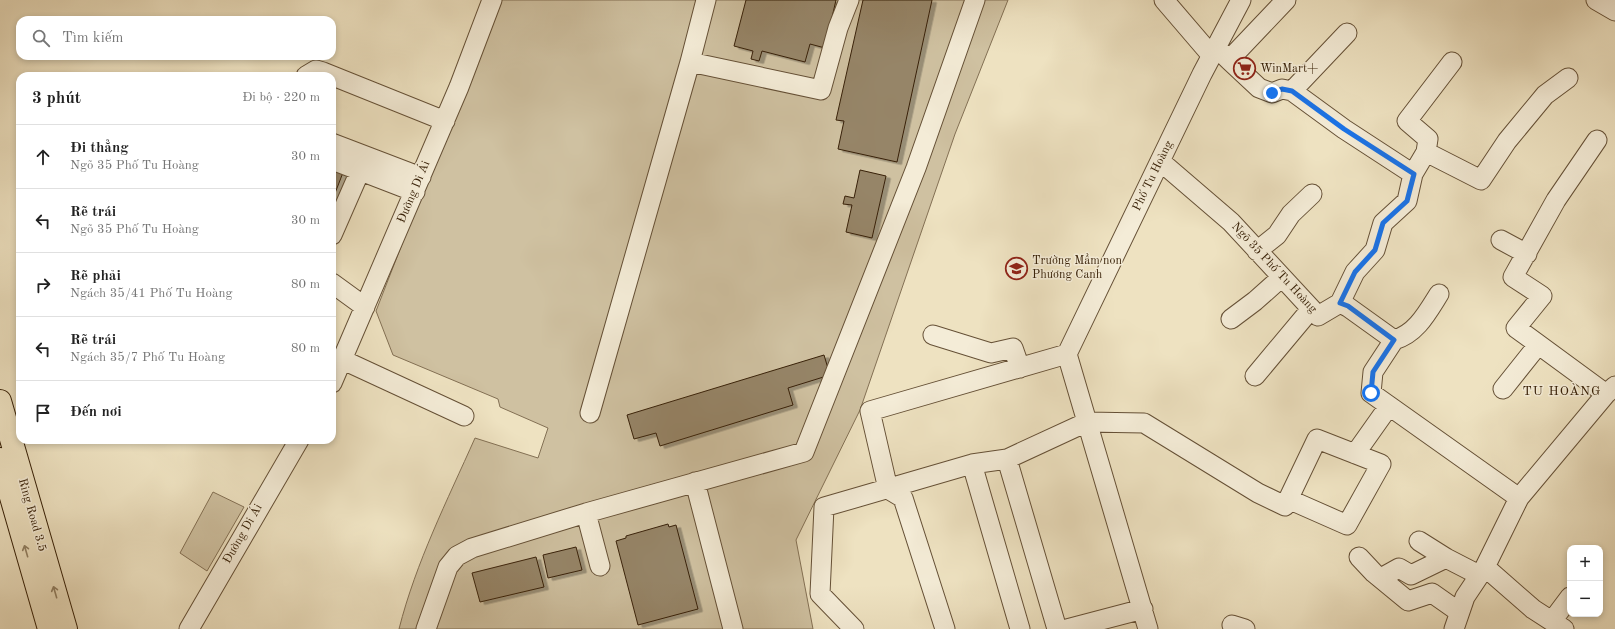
<!DOCTYPE html>
<html lang="vi">
<meta charset="utf-8">
<style>
:root{--surface:#fff;--page:#f2f2f2;--text:#222;--muted:#767676;--line:#e0e0e0}
body{margin:0;font-family:"Old Standard TT",serif;background:var(--page);color:var(--text)}
.controls{position:absolute;right:12px;bottom:12px;display:grid;overflow:hidden;border-radius:8px;box-shadow:0 2px 6px #0003}
.controls button{width:36px;height:36px;display:grid;place-items:center;padding:0;border:0;border-bottom:1px solid var(--line);background:var(--surface);color:var(--text);font:20px sans-serif}
.stop{position:absolute;width:12px;height:12px;margin:-9px;border:3px solid #1a73e8;border-radius:50%;background:#fff}
.stop.end{background:#1a73e8;border-color:#fff;box-shadow:0 1px 4px #0008}
.list{margin:0;padding:0;list-style:none}
h2{display:flex;justify-content:space-between;align-items:center;height:52px;margin:0;padding:0 16px;font-size:17px}
h2 small{font-size:13px;font-weight:400;color:var(--muted)}
.list li{display:grid;grid-template-columns:26px 1fr auto;gap:12px;align-items:center;box-sizing:border-box;height:64px;padding:0 16px;border-top:1px solid var(--line)}
.list b{display:block;font-size:15px;white-space:nowrap}
.list p{margin:0;font-size:13px;white-space:nowrap;color:var(--muted)}
.list em{font-size:13px;font-style:normal;color:var(--muted)}
.icon{flex:none;width:22px;height:22px;fill:none;stroke:currentColor;stroke-width:2;stroke-linecap:round;stroke-linejoin:round}
.map{position:relative;flex:none;width:1615px;height:629px;overflow:hidden}
.search{position:absolute;background:var(--surface);box-shadow:0 2px 6px #0003;left:16px;top:16px;width:320px;height:44px;display:flex;align-items:center;gap:10px;box-sizing:border-box;padding:0 14px;border-radius:12px;color:var(--muted);font-size:15px}
.panel{position:absolute;background:var(--surface);box-shadow:0 2px 6px #0003;left:16px;top:72px;width:320px;height:372px;border-radius:12px}
.map>svg:first-child{display:block}
.green{fill:#cfc1a1;stroke:#837054}
.building{fill:#968568;stroke:#372007;filter:url(#shadow)}
.lines{fill:none;stroke-linecap:round;stroke-linejoin:round}
.minor-casing{stroke:#655036;stroke-width:21}
.major-casing{stroke:#372007;stroke-width:24}
.minor{stroke:#f4ecd7;stroke-width:19}
.major{stroke:#eee2c1;stroke-width:22}
.oneway{stroke:#928164}
.route{stroke:#1a73e8;stroke-width:5}
.labels{text-anchor:middle;dominant-baseline:central;stroke-width:3;stroke-linejoin:round;paint-order:stroke}
.poi-label{font-size:12px;fill:#372007;stroke:#f4ecd7;text-anchor:start}
.street-label{font-size:12px;fill:#372007;stroke:#f4ecd7}
.neighbourhood-label{font-size:13px;letter-spacing:1px;fill:#372007;stroke:#f4ecd7}
</style>
<div class="map">
<svg width="1615" height="629" viewBox="0 0 1615 629">
<defs>
<filter id="shadow"><feDropShadow dx="4.5" dy="2.5" stdDeviation="0" flood-color="#0004"/></filter>
</defs>
<rect width="100%" height="100%" fill="#eee2c1"/>
<filter id="stains"><feTurbulence type="fractalNoise" baseFrequency=".005" numOctaves="4"/><feColorMatrix values="0 0 0 0 .2 0 0 0 0 .09 0 0 0 0 .02 0 0 0 .5 -.17"/></filter>
<radialGradient id="worn" r=".72"><stop offset=".6" stop-color="#630" stop-opacity="0"/><stop offset="1" stop-color="#630" stop-opacity=".3"/></radialGradient>
<!-- green -->
<path class="green" d="M 497,0 L 1008,0 L 955,134 L 860,410 L 796,540 L 813,629 L 399,629 C 416,562 447,501 475,438 L 538,458 L 548,428 L 500,407 L 498,399 L 393,355 L 376,311 Z
M 213,492 L 244,507 L 207,571 L 180,553 Z"/>
<!-- building -->
<path class="building" d="M 746,0 L 836,0 L 825,48 L 810,44 L 805,62 L 762,51 L 759,61 L 751,59 L 753,51 L 734,46 Z
M 863,0 L 932,0 L 897,162 L 838,149 L 844,121 L 836,120 Z
M 332,165 L 344,170 L 332,201 Z
M 860,170 L 886,176 L 872,238 L 846,232 L 852,205 L 843,204 L 845,196 L 854,198 Z
M 824,355 L 830,375 L 788,388 L 793,405 L 660,446 L 656,433 L 634,439 L 627,415 Z
M 668,524 L 669,527 L 676,525 L 698,609 L 638,625 L 616,541 L 626,538 L 626,536 Z
M 576,547 L 582,570 L 548,578 L 543,555 Z
M 536,557 L 544,587 L 480,602 L 472,573 Z"/>
<g class="lines">
<defs>
<path id="minor" d="M 1164,0 L 1212,56
M 1596,0 L 1615,11
M 1220,51 L 1229,60 L 1286,0
M 1229,60 L 1259,88 L 1272,93 L 1282,89 L 1292,91 L 1344,129 L 1413,174
M 690,62 L 821,90 L 838,28 L 849,0
M 306,76 L 316,70 L 323,72 L 445,121
M 1292,91 L 1347,33
M 1597,140 L 1556,200 L 1513,277 L 1542,296 L 1516,328 L 1606,394
M 332,143 L 421,177
M 1426,152 L 1428,139 L 1407,121 L 1452,62
M 332,160 L 415,192
M 1160,161 L 1231,222 L 1318,316 L 1340,303
M 332,235 L 360,171
M 1501,240 L 1527,254
M 1257,251 L 1277,235 L 1291,214 L 1312,194
M 332,283 L 365,307
M 1340,303 L 1355,272 L 1375,250 L 1383,223 L 1407,201 L 1413,174 L 1426,152 L 1481,180 L 1507,141 L 1545,95 L 1568,78
M 1340,303 L 1348,307 L 1394,340
M 1231,319 L 1255,301 L 1282,277
M 933,335 L 991,353 L 1013,348 L 1020,368
M 1394,340 L 1373,372 L 1371,393 L 1519,498
M 1394,340 C 1416,334 1427,313 1439,294
M 1067,354 L 1202,74 L 1241,0
M 1067,354 L 1148,629
M 343,360 L 464,416
M 1255,376 L 1311,309
M 332,383 L 459,87 L 492,0
M 1503,389 L 1538,345
M 590,413 L 690,62 L 706,0
M 1355,454 L 1389,406
M 1007,459 L 1057,629
M 972,464 L 1020,629
M 695,482 L 733,629
M 586,513 L 600,566
M 1419,541 L 1446,558 L 1479,575
M 1359,557 L 1374,573 L 1408,601 L 1432,593 L 1459,612
M 1485,567 L 1533,609 L 1564,629
M 1381,578 L 1399,568 L 1411,575 L 1446,558
M 1552,621 L 1570,597
M 1232,625 L 1245,629
M 189,629 L 299,440
M 426,629 L 448,567 L 457,556 L 472,548 L 586,513 L 804,452 L 916,168 L 975,0
M 854,629 L 820,594 L 824,507 L 972,464 L 1007,459 L 1087,422 L 1144,423 L 1258,493 L 1285,506 L 1317,439 L 1381,464 L 1347,525 L 1288,499
M 945,629 L 903,498 L 888,489 L 870,411 L 1067,354
M 1067,629 L 1143,609
M 1454,629 L 1465,597 L 1485,567 L 1519,498 L 1606,394 L 1615,386"/>
<path id="major" d="M 0,401 L 66,629
M 0,459 L 49,629"/>
</defs>
<!-- minor casing -->
<use href="#minor" class="minor-casing"/>
<!-- major casing -->
<use href="#major" class="major-casing"/>
<!-- minor -->
<use href="#minor" class="minor"/>
<!-- major -->
<use href="#major" class="major"/>
</g>
<!-- one-way arrows -->
<defs><path id="oneway-shaft" d="M-6 0H5M1.5-3L5.5 0L1.5 3" fill="none" stroke-width="1.6" stroke-linecap="round" stroke-linejoin="round"/></defs>
<g class="oneway">
<use href="#oneway-shaft" transform="translate(26 551) rotate(-106)"/>
<use href="#oneway-shaft" transform="translate(55 592) rotate(-106)"/>
</g>
<g class="lines">
<!-- route -->
<path class="route" d="M 1272,93 L 1282,89 L 1292,91 L 1344,129 L 1414,174 L 1407,201 L 1383,223 L 1375,250 L 1355,272 L 1340,303 L 1348,306 L 1394,340 L 1373,372 L 1371,393"/>
</g>
<!-- icons -->
<defs>
<symbol id="supermarket-ring" viewBox="-11 -11 22 22"><circle r="9.5" fill="#f4ecd7" stroke="#8f2418" stroke-width="1.5"/><path d="M-6-5.5h2.5l.6 2H6L4.5 2H-2.5L-4.4-4H-6ZM-1.5 3.2a1.3 1.3 0 1 0 .1 0ZM3 3.2a1.3 1.3 0 1 0 .1 0Z" fill="#8f2418"/></symbol>
<symbol id="school-ring" viewBox="-11 -11 22 22"><circle r="9.5" fill="#f4ecd7" stroke="#8f2418" stroke-width="1.5"/><path d="M0-5L7-2L0 1L-7-2ZM-4 1L0 2.5L4 1V4Q0 6-4 4Z" fill="#8f2418"/></symbol>
</defs>
<g fill-rule="evenodd">
<use href="#supermarket-ring" x="1232" y="56" width="25" height="25"/>
<use href="#school-ring" x="1004" y="256" width="25" height="25"/>
</g>
<g class="labels">
<!-- poi labels -->
<g class="poi-label">
<text x="1260" y="69">WinMart+</text>
<text x="1032" y="261">Trường Mầm non<tspan x="1032" dy="14">Phương Canh</tspan></text>
</g>
<!-- street labels -->
<g class="street-label">
<text transform="translate(1153 176) rotate(-64)">Phố Tu Hoàng</text>
<text transform="translate(414 192) rotate(-67)">Đường Di Ái</text>
<text transform="translate(1274 268) rotate(47)">Ngõ 35 Phố Tu Hoàng</text>
<text transform="translate(32 515) rotate(74)">Ring Road 3.5</text>
<text transform="translate(243 534) rotate(-60)">Đường Di Ái</text>
</g>
<!-- neighbourhood labels -->
<g class="neighbourhood-label">
<text x="1562" y="391">TU HOÀNG</text>
</g>
</g>
<rect width="100%" height="100%" filter="url(#stains)"/>
<rect width="100%" height="100%" fill="url(#worn)"/>
</svg>
<div class="controls">
<button>+</button>
<button>−</button>
</div>
<div class="stop" style="left:1371px;top:393px"></div>
<div class="stop end" style="left:1272px;top:93px"></div>
<div class="search"><svg class="icon" aria-label="search" viewBox="0 0 24 24"><circle cx="10" cy="10" r="6"/><path d="M15 15l6 6"/></svg>Tìm kiếm</div>
<section class="panel">
<h2>3 phút<small>Đi bộ · 220 m</small></h2>
<ul class="list">
<li><svg class="icon" aria-label="ahead" viewBox="0 0 24 24"><path d="M12 20V5M6 11l6-6 6 6"/></svg><div><b>Đi thẳng</b><p>Ngõ 35 Phố Tu Hoàng</p></div><em>30 m</em></li>
<li><svg class="icon" aria-label="left" viewBox="0 0 24 24"><path d="M17 20v-9H6M10 6l-5 5 5 5"/></svg><div><b>Rẽ trái</b><p>Ngõ 35 Phố Tu Hoàng</p></div><em>30 m</em></li>
<li><svg class="icon" aria-label="right" viewBox="0 0 24 24"><path d="M7 20v-9h11M14 6l5 5-5 5"/></svg><div><b>Rẽ phải</b><p>Ngách 35/41 Phố Tu Hoàng</p></div><em>80 m</em></li>
<li><svg class="icon" aria-label="left" viewBox="0 0 24 24"><path d="M17 20v-9H6M10 6l-5 5 5 5"/></svg><div><b>Rẽ trái</b><p>Ngách 35/7 Phố Tu Hoàng</p></div><em>80 m</em></li>
<li><svg class="icon" aria-label="arrive" viewBox="0 0 24 24"><path d="M6 21V4h12l-3 4 3 4H6"/></svg><div><b>Đến nơi</b></div></li>
</ul>
</section>
</div>
